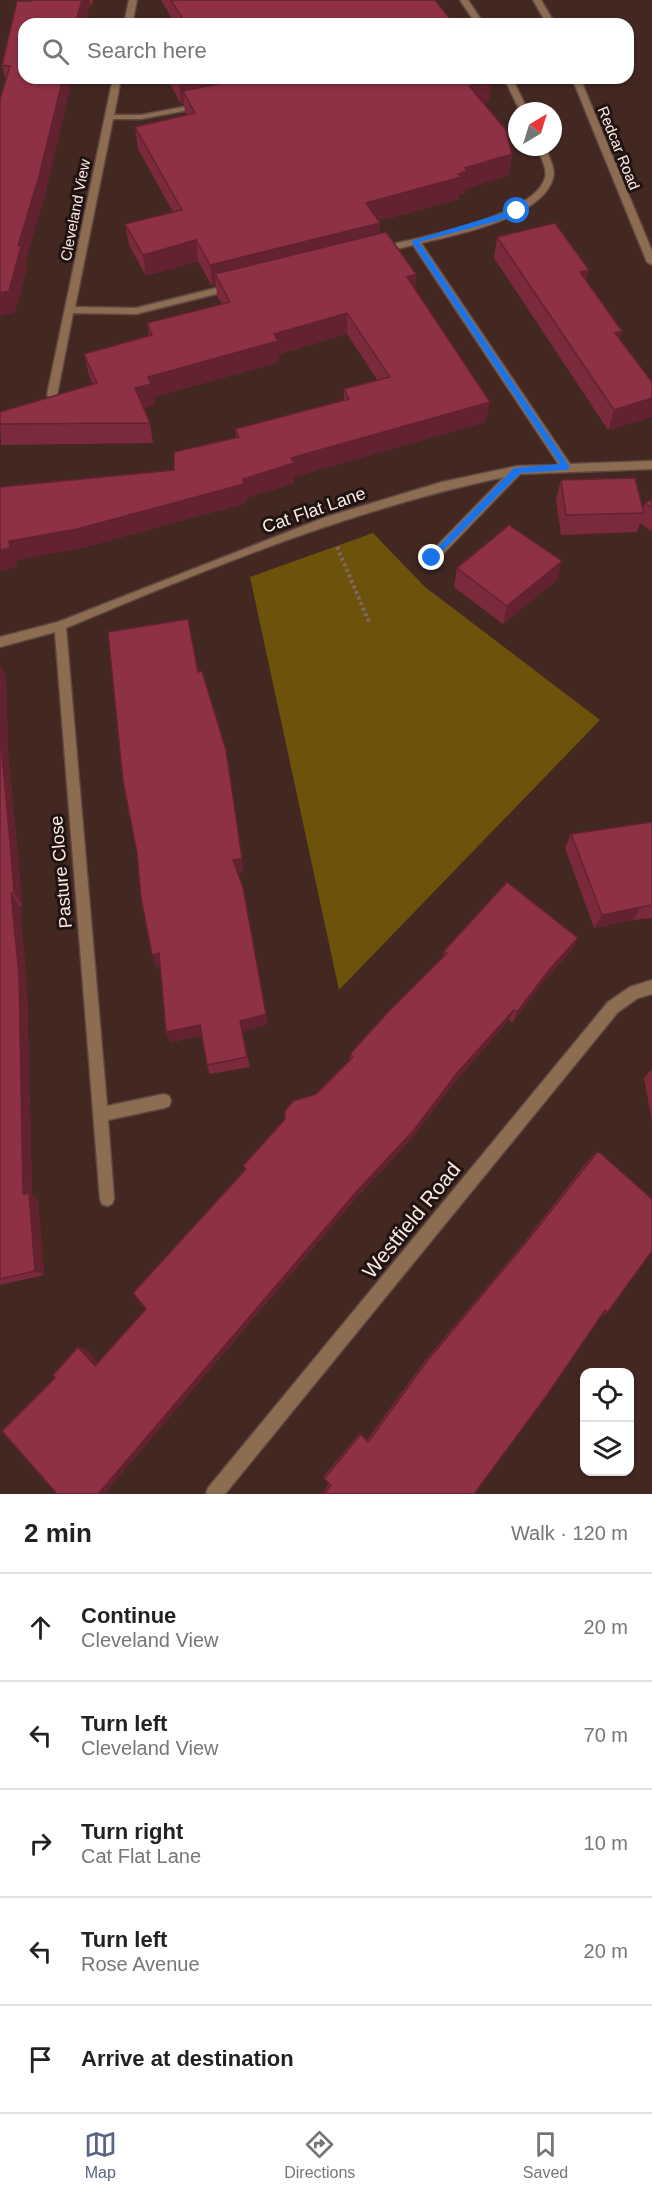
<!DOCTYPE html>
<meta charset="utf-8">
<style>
:root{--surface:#fff;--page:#f2f2f2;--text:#222;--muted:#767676;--line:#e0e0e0;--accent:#5a6485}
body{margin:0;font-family:Helvetica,sans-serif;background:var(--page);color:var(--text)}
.controls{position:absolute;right:18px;bottom:18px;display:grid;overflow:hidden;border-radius:12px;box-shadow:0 2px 4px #0004}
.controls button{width:54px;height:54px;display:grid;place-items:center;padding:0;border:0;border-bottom:2px solid var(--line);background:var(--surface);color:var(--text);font:30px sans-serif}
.compass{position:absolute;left:508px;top:102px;width:54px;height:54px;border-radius:50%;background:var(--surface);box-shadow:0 2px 4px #0004;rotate:38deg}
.stop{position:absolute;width:18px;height:18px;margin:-14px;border:4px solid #1a73e8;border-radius:50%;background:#fff}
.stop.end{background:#1a73e8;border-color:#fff;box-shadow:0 2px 6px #0008}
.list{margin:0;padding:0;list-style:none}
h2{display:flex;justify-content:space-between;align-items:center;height:78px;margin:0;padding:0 24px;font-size:26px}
h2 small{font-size:20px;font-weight:400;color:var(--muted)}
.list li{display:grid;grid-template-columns:39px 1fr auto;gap:18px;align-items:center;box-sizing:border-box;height:108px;padding:0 24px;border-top:2px solid var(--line)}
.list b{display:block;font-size:22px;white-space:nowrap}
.list p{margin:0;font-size:20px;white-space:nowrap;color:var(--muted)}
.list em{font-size:20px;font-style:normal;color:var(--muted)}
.icon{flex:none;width:33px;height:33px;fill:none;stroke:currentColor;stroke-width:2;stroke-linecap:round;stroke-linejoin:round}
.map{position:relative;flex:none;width:652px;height:1494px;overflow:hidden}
.search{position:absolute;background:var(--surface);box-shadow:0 2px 4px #0004;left:18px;right:18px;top:18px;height:66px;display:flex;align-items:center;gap:15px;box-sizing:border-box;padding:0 21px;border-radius:18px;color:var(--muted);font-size:22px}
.sheet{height:618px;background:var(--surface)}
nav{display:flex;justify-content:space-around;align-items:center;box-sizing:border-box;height:84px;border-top:2px solid var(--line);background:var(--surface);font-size:16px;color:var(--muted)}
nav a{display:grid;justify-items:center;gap:3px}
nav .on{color:var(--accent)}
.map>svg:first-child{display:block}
.green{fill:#6d520b}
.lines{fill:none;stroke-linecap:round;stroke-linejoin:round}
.minor-casing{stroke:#604741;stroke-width:3}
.tertiary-casing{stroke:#604741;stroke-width:3}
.path{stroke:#7f6862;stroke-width:4;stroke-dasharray:3 3;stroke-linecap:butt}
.minor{fill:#8d6d52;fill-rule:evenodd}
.tertiary{fill:#8d6d52;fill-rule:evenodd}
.wall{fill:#7a2a3b}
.shaded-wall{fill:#632230}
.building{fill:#8e3145;stroke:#632230;stroke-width:1.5}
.route{fill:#1a73e8}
.labels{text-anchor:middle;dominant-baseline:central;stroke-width:6;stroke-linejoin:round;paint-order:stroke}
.far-street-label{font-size:15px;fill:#fdebe6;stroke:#201411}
.street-label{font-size:18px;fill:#fdebe6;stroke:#201411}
.near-street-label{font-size:21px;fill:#fdebe6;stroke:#201411}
</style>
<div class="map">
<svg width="652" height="1494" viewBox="0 0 652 1494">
<rect width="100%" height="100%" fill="#422821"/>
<!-- green -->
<path class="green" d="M 373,533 L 425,587 L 600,720 L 339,990 L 250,577 Z"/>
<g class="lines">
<defs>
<path id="minor" d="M 129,0 L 137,0 L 132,24 L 124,24 Z
M 460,0 L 468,0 L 484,24 L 476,24 Z
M 113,78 L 121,78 L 114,115 L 141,115 L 199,104 L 203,106 L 199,108 L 141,119 L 113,119 L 75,307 L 136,308 L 232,284 L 237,287 L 232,290 L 136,314 L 73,313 L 57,395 L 52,399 L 47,395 Z
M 504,78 L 512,78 L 528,111 L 520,111 Z
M 537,147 L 545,147 C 548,156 556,168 553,178 C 542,218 456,235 421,243 L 570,464 L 652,461 L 652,469 L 520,474 L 436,561 L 428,561 L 427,558 L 428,555 L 504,477 C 353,509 208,568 66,628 L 107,1106 L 164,1094 L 169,1096 L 171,1101 L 169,1106 L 164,1108 L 108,1120 L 114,1199 L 112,1204 L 107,1206 L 102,1204 L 100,1199 L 55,632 L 0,647 L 0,637 L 58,622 L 326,517 L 442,482 L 517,466 L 559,465 L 413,245 L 380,253 L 376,250 L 377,248 C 414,238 532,219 545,178 C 548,169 540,156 537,147 Z
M 652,980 L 652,994 L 638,998 L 618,1012 L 225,1494 L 206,1494 L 208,1488 L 608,1002 L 630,987 Z"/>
<path id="tertiary" d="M 533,0 L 541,0 L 555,24 L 547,24 Z
M 572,78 L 580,78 L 652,251 L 652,265 L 647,262 Z"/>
</defs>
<!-- minor casing -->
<use href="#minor" class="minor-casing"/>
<!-- tertiary casing -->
<use href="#tertiary" class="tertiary-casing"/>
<!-- path -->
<path class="path" d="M 337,547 L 370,624"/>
<!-- minor -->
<use href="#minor" class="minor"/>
<!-- tertiary -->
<use href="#tertiary" class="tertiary"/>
</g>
<!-- wall -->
<path class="wall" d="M 31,0 L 93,0 L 92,5 L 90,5 L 24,78 L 70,78 L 71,84 L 44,198 L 25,263 L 27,267 L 15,312 L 0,316 L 0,99 L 6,81 L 2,65 Z
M 161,0 L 435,0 L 454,24 L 175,24 Z
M 167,78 L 490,78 L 489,102 L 484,103 L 512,154 L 509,175 L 465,189 L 465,193 L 459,194 L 459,199 L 379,221 L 380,223 L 379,233 L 416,274 L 415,288 L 486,422 L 294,477 L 294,483 L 246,498 L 246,503 L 82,548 L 16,560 L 17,567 L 0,571 L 0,487 L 174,470 L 236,438 L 235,429 L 344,401 L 344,389 L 378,381 L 347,334 L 279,354 L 279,362 L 154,397 L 155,404 L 143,408 L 150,423 L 153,443 L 1,445 L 0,412 L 93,384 L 89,375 L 84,354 L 149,336 L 147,323 L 222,304 L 217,296 L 216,285 L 212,286 L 198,261 L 146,276 L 129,245 L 125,224 L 173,212 L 138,149 L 135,127 L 187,115 L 185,112 L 184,104 L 181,104 Z
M 497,237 L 619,339 L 652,382 L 652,417 L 608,430 L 494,258 Z
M 561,480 L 643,509 L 645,503 L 652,499 L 652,532 L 640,523 L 637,532 L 561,535 L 556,499 Z
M 457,568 L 557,580 L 503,624 L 454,587 Z
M 0,664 L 6,678 L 8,752 L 18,856 L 22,907 L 20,907 L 27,987 L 32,1195 L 38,1200 L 44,1275 L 0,1285 Z
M 198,672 L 244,872 L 238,873 L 268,1024 L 242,1032 L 250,1067 L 210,1074 L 207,1065 L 202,1036 L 171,1042 L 166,1032 L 160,966 L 157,967 L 152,955 Z
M 652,822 L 652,918 L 633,920 L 594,928 L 565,848 L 571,834 Z
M 578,938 L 572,950 L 543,982 L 512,1023 L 509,1020 L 454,1083 L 412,1138 L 356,1198 L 104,1494 L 55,1378 L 78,1347 L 86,1349 L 98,1363 L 146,1309 L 245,1171 L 243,1166 L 349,1061 L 350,1054 L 443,957 L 444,951 Z
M 652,1069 L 652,1122 L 644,1078 Z
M 598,1151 L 607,1313 L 602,1315 L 474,1494 L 322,1494 L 329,1484 L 324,1479 L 324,1476 L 360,1433 L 367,1440 L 425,1361 L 522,1245 L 590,1158 Z"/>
<!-- shaded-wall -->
<path class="shaded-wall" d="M 82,0 L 89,0 L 90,5 L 85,24 L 75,24 Z
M 63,78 L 70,78 L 71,84 L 44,198 L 25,263 L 27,267 L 15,312 L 0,316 L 0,293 L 18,246 Z
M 201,78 L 260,78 L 183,91 L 184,104 L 181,104 L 179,83 Z
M 492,80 L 489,102 L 467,107 L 469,86 Z
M 512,154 L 509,175 L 465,189 L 465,193 L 459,194 L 459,199 L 365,225 L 366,203 L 458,174 L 465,168 Z
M 380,223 L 379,244 L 215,274 L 216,285 L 212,286 L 210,265 Z
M 196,240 L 198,261 L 146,276 L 143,255 Z
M 589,270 L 584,291 L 580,272 Z
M 416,274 L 414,295 L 407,277 Z
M 347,313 L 347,334 L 279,354 L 279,362 L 154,397 L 155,404 L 139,409 L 135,388 L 148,377 L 274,334 Z
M 622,331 L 616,352 L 615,333 Z
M 652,398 L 652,417 L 608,430 L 614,410 Z
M 490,402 L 486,422 L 294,477 L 294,483 L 246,498 L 246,503 L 82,548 L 16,560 L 17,567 L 0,571 L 0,550 L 9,541 L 243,479 L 291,458 Z
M 562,561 L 557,580 L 503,624 L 507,606 Z
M 0,664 L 6,678 L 8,752 L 18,856 L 22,907 L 14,893 L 0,736 Z
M 226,750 L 244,872 L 236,874 L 233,860 Z
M 11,893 L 20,907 L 27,987 L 32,1195 L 38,1200 L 44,1275 L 35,1271 L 23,1194 Z
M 641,907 L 633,920 L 594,928 L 602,915 Z
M 578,938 L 572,950 L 543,982 L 512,1023 L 517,1012 L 549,970 Z
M 159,953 L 163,965 L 157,967 L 152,955 Z
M 514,1010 L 509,1020 L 454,1083 L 412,1138 L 356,1198 L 104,1494 L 98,1494 L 457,1073 Z
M 266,1014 L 268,1024 L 242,1032 L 250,1067 L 240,1021 Z
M 200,1025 L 203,1035 L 171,1042 L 166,1032 Z
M 78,1347 L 86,1349 L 102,1368 L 95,1366 Z"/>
<!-- building -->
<path class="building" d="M 31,0 L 82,0 L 75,24 L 24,24 L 24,78 L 63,78 L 39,176 L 18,246 L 21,246 L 9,291 L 0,293 L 0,99 L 10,66 L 2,65 L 17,1 L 31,1 Z
M 171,0 L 435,0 L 454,24 L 186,24 Z
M 176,78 L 201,78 L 179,83 Z
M 247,78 L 490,78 L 492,80 L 469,86 L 506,130 L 512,154 L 465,168 L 467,171 L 458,174 L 461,177 L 366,203 L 380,223 L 210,265 L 196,240 L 143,255 L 125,224 L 182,210 L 135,127 L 195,113 L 183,91 Z
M 555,223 L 589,270 L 580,272 L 622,331 L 615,333 L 652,382 L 652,398 L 614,410 L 497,237 Z
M 386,232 L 416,274 L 407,277 L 490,402 L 291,458 L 294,463 L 243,479 L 244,484 L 77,529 L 9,541 L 10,548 L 0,550 L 0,487 L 174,470 L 174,452 L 239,437 L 235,429 L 349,399 L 344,389 L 390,377 L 347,313 L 274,334 L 278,341 L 148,377 L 151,384 L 135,388 L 150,423 L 0,424 L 0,412 L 97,383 L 84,354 L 152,335 L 147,323 L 230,302 L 215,274 Z
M 635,478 L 644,513 L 566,515 L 561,480 Z
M 652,499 L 652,508 L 645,503 Z
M 509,525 L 562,561 L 507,606 L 457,568 Z
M 188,619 L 198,672 L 202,671 L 226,750 L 242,858 L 233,860 L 243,887 L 266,1014 L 240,1021 L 247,1057 L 207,1065 L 200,1025 L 166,1032 L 159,953 L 152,955 L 141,898 L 137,853 L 123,781 L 108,632 Z
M 0,733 L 10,842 L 14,893 L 11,893 L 19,976 L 23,1194 L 29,1193 L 35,1271 L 0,1279 Z
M 652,822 L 652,905 L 641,907 L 602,915 L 571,834 Z
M 507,882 L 578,938 L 549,970 L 517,1012 L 514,1010 L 457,1073 L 414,1130 L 357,1191 L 98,1494 L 57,1494 L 2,1431 L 55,1378 L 53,1375 L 78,1347 L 95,1366 L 146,1309 L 133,1293 L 246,1169 L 243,1166 L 285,1119 L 285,1111 L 293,1101 L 316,1094 L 353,1057 L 350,1054 L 388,1012 L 447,953 L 444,951 Z
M 598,1151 L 652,1199 L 652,1251 L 607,1313 L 605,1310 L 547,1395 L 474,1494 L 324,1494 L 331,1485 L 324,1479 L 361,1434 L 368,1442 L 428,1360 L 528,1240 Z"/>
<!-- route -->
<path class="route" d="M 517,209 L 519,213 L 497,221 L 419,242 L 570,467 L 566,470 L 520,473 L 432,562 L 429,561 L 429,556 L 514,468 L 560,464 L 411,241 Z"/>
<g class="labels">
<!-- far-street labels -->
<g class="far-street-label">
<text transform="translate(619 148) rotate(68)">Redcar Road</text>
<text transform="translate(75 210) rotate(-79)">Cleveland View</text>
</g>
<!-- street labels -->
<g class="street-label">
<text transform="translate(314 510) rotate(-19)">Cat Flat Lane</text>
<text transform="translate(61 872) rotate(-95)">Pasture Close</text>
</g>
<!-- near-street labels -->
<g class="near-street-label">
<text transform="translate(411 1220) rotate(-51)">Westfield Road</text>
</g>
</g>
</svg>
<div class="controls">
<button><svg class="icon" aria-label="locate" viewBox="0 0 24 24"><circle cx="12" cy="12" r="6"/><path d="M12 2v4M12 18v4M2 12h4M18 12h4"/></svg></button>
<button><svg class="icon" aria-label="layers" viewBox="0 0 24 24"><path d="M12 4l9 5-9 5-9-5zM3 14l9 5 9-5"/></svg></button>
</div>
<svg class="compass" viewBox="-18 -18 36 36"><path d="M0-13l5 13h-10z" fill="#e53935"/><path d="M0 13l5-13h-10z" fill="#767676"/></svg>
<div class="stop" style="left:517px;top:211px"></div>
<div class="stop end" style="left:432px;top:558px"></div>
<div class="search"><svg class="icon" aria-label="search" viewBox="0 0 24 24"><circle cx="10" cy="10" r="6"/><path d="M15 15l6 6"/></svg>Search here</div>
</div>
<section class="sheet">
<h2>2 min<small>Walk · 120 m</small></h2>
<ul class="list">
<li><svg class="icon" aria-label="ahead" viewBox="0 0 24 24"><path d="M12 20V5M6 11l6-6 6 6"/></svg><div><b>Continue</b><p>Cleveland View</p></div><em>20 m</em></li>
<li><svg class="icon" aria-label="left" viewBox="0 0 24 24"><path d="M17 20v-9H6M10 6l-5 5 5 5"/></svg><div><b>Turn left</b><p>Cleveland View</p></div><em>70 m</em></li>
<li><svg class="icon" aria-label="right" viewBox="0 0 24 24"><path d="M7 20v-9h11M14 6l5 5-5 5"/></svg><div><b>Turn right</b><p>Cat Flat Lane</p></div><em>10 m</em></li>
<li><svg class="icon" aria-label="left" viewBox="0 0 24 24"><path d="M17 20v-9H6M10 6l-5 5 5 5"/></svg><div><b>Turn left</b><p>Rose Avenue</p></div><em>20 m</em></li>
<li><svg class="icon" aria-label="arrive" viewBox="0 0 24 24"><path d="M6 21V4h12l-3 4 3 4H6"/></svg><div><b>Arrive at destination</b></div></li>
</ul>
</section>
<nav>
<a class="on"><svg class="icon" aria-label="map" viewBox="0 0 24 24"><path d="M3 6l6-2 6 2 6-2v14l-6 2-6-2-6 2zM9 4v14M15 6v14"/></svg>Map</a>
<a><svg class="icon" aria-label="directions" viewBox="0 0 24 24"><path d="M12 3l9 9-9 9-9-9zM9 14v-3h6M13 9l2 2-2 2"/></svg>Directions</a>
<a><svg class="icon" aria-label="saved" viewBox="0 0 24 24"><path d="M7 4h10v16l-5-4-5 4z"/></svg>Saved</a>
</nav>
